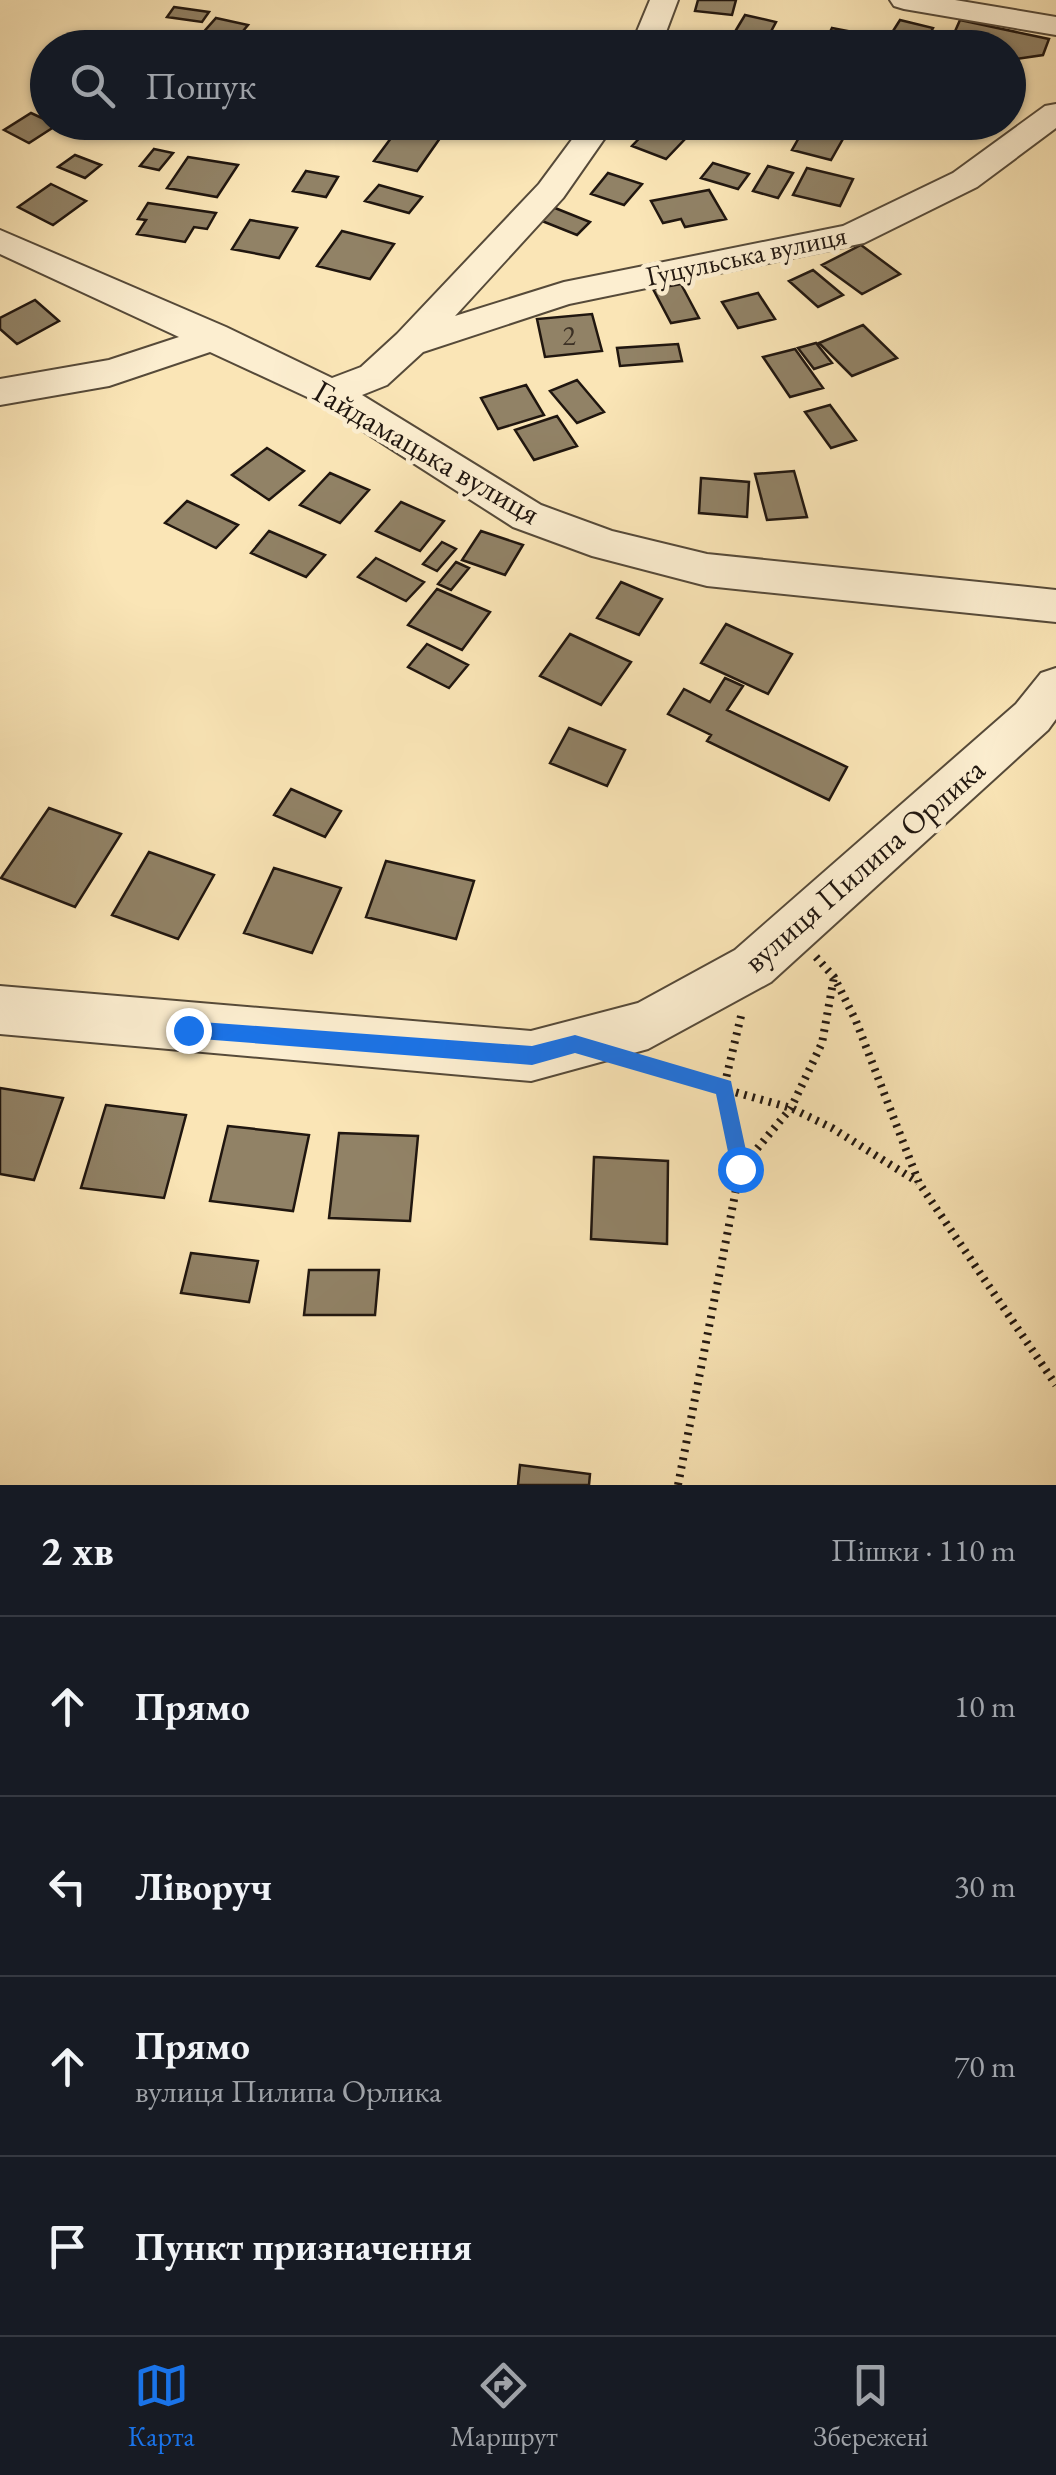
<!DOCTYPE html>
<html lang="uk">
<meta charset="utf-8">
<style>
:root{--surface:#171b24;--page:#242831;--text:#f1f3f6;--muted:#9ea1a6;--line:#363941;--accent:#1a73e8}
body{margin:0;font-family:"EB Garamond",serif;background:var(--page);color:var(--text)}
.stop{position:absolute;width:30px;height:30px;margin:-22px;border:8px solid #1a73e8;border-radius:50%;background:#fff}
.stop.end{background:#1a73e8;border-color:#fff;box-shadow:0 2px 10px #0008}
.list{margin:0;padding:0;list-style:none}
h2{display:flex;justify-content:space-between;align-items:center;height:130px;margin:0;padding:0 40px;font-size:42px}
h2 small{font-size:32px;font-weight:400;color:var(--muted)}
.list li{display:grid;grid-template-columns:65px 1fr auto;gap:30px;align-items:center;box-sizing:border-box;height:180px;padding:0 40px;border-top:2px solid var(--line)}
.list b{display:block;font-size:38px;white-space:nowrap}
.list p{margin:0;font-size:32px;white-space:nowrap;color:var(--muted)}
.list em{font-size:32px;font-style:normal;color:var(--muted)}
.icon{flex:none;width:55px;height:55px;fill:none;stroke:currentColor;stroke-width:2;stroke-linecap:round;stroke-linejoin:round}
.map{position:relative;flex:none;width:1056px;height:1485px;overflow:hidden}
.search{position:absolute;background:var(--surface);box-shadow:0 2px 8px #0004;left:30px;right:30px;top:30px;height:110px;display:flex;align-items:center;gap:25px;box-sizing:border-box;padding:0 35px;border-radius:55px;color:var(--muted);font-size:38px}
.sheet{height:850px;background:var(--surface)}
nav{display:flex;justify-content:space-around;align-items:center;box-sizing:border-box;height:140px;border-top:2px solid var(--line);background:var(--surface);font-size:28px;color:var(--muted)}
nav a{display:grid;justify-items:center;gap:5px}
nav .on{color:var(--accent)}
.map>svg:first-child{display:block}
.building{fill:#918266;stroke:#20160f;stroke-width:2.5}
.lines{fill:none;stroke-linecap:round;stroke-linejoin:round}
.minor-casing{stroke:#564a39;stroke-width:4}
.path{stroke:#20160f;stroke-width:8;stroke-dasharray:2.5 6;stroke-linecap:butt}
.minor{fill:#fceed0;fill-rule:evenodd}
.route{fill:#1a73e8}
.labels{text-anchor:middle;dominant-baseline:central;stroke-width:9;stroke-linejoin:round;paint-order:stroke}
.far-street-label{font-size:28px;fill:#20160f;stroke:#fceed0}
.number-label{font-size:28px;fill:#3c3125}
.street-label{font-size:32px;fill:#20160f;stroke:#fceed0}
</style>
<div class="map">
<svg width="1056" height="1485" viewBox="0 0 1056 1485">
<rect width="100%" height="100%" fill="#fae5b6"/>
<filter id="stains"><feTurbulence type="fractalNoise" baseFrequency=".002" numOctaves="4"/><feColorMatrix values="0 0 0 0 .2 0 0 0 0 .09 0 0 0 0 .02 0 0 0 .5 -.17"/></filter>
<radialGradient id="worn" r=".72"><stop offset=".6" stop-color="#630" stop-opacity="0"/><stop offset="1" stop-color="#630" stop-opacity=".3"/></radialGradient>
<!-- building -->
<path class="building" d="M 698,0 L 736,0 L 732,15 L 695,11 Z
M 174,7 L 209,12 L 202,22 L 167,17 Z
M 745,15 L 776,22 L 768,37 L 736,30 Z
M 216,18 L 248,25 L 229,48 L 193,44 Z
M 900,20 L 933,28 L 922,48 L 886,42 Z
M 960,20 L 1049,39 L 1043,55 L 1016,59 L 1008,58 L 1008,48 L 949,45 Z
M 832,28 L 873,36 L 868,48 L 822,48 Z
M 693,37 L 733,46 L 687,48 Z
M 31,113 L 57,125 L 29,143 L 4,130 Z
M 403,122 L 445,131 L 417,171 L 374,161 Z
M 726,122 L 770,122 L 760,135 Z
M 652,125 L 686,138 L 666,159 L 632,146 Z
M 805,127 L 844,137 L 831,160 L 792,150 Z
M 154,149 L 173,153 L 159,170 L 140,166 Z
M 75,155 L 101,165 L 85,178 L 58,167 Z
M 188,157 L 238,165 L 217,197 L 167,188 Z
M 713,163 L 749,174 L 738,189 L 701,178 Z
M 768,166 L 793,173 L 778,198 L 753,191 Z
M 807,168 L 853,179 L 840,206 L 793,195 Z
M 306,171 L 338,177 L 326,197 L 293,191 Z
M 608,173 L 642,184 L 624,205 L 591,194 Z
M 51,184 L 86,201 L 53,225 L 18,207 Z
M 379,185 L 422,197 L 409,213 L 365,201 Z
M 709,190 L 726,219 L 685,227 L 681,219 L 663,223 L 651,201 Z
M 148,203 L 216,213 L 207,229 L 194,227 L 185,242 L 137,234 L 146,220 L 138,219 Z
M 550,206 L 590,222 L 577,235 L 537,219 Z
M 250,220 L 297,228 L 279,258 L 232,249 Z
M 342,231 L 394,244 L 370,279 L 317,266 Z
M 861,245 L 900,274 L 862,294 L 822,265 Z
M 813,270 L 843,295 L 818,307 L 789,281 Z
M 681,284 L 699,318 L 671,323 L 653,289 Z
M 758,293 L 775,319 L 738,328 L 722,302 Z
M 35,300 L 59,321 L 17,344 L 0,329 L 0,318 Z
M 592,314 L 602,351 L 545,357 L 537,319 Z
M 863,325 L 897,358 L 852,376 L 819,343 Z
M 816,343 L 832,363 L 814,369 L 798,348 Z
M 678,344 L 682,361 L 620,366 L 617,348 Z
M 795,349 L 823,388 L 790,397 L 763,357 Z
M 577,380 L 604,412 L 577,423 L 550,391 Z
M 526,385 L 544,415 L 498,429 L 481,398 Z
M 830,405 L 856,440 L 831,448 L 805,412 Z
M 557,416 L 577,446 L 534,460 L 515,430 Z
M 267,448 L 304,471 L 269,500 L 232,475 Z
M 794,471 L 807,517 L 767,520 L 755,474 Z
M 330,473 L 369,490 L 340,523 L 300,505 Z
M 701,478 L 749,482 L 747,517 L 699,513 Z
M 187,501 L 238,525 L 216,548 L 165,523 Z
M 401,502 L 444,521 L 420,551 L 376,531 Z
M 269,531 L 325,555 L 306,577 L 251,553 Z
M 481,531 L 523,545 L 505,575 L 462,560 Z
M 442,542 L 456,549 L 437,571 L 423,564 Z
M 376,558 L 424,582 L 406,601 L 358,577 Z
M 456,562 L 469,568 L 451,590 L 438,584 Z
M 621,582 L 662,599 L 639,635 L 597,618 Z
M 437,589 L 490,612 L 462,650 L 408,625 Z
M 726,624 L 792,654 L 768,694 L 701,663 Z
M 570,634 L 631,662 L 601,705 L 540,676 Z
M 427,644 L 468,665 L 449,688 L 408,667 Z
M 725,678 L 743,686 L 727,710 L 847,767 L 829,800 L 707,741 L 711,735 L 668,714 L 684,689 L 710,702 Z
M 569,728 L 625,750 L 607,786 L 550,763 Z
M 291,789 L 341,811 L 325,837 L 274,815 Z
M 49,808 L 121,834 L 75,907 L 1,878 Z
M 149,852 L 214,875 L 178,939 L 112,915 Z
M 386,861 L 474,881 L 456,939 L 366,917 Z
M 274,868 L 341,888 L 312,953 L 244,933 Z
M 0,1088 L 63,1098 L 34,1180 L 0,1174 Z
M 106,1105 L 186,1115 L 164,1198 L 81,1188 Z
M 228,1126 L 309,1135 L 293,1211 L 210,1201 Z
M 339,1133 L 418,1136 L 410,1221 L 329,1218 Z
M 594,1157 L 668,1161 L 667,1244 L 591,1239 Z
M 191,1253 L 258,1261 L 249,1302 L 181,1293 Z
M 309,1270 L 379,1270 L 375,1315 L 304,1315 Z
M 520,1465 L 590,1474 L 589,1485 L 518,1485 Z"/>
<g class="lines">
<defs>
<path id="minor" d="M 650,0 L 678,0 L 660,48 L 630,48 Z
M 890,0 L 955,0 L 1056,17 L 1056,35 L 904,9 L 894,6 Z
M 1056,104 L 1056,128 L 977,187 L 864,243 L 569,304 L 423,352 L 387,385 L 362,395 L 541,505 L 612,531 L 707,554 L 1056,590 L 1056,622 L 707,586 L 592,556 L 513,527 L 318,402 L 210,352 L 109,386 L 0,405 L 0,379 L 109,360 L 179,337 L 0,254 L 0,230 L 226,327 L 332,378 L 361,367 L 397,334 L 539,184 L 585,122 L 616,122 L 563,198 L 455,316 L 564,282 L 843,226 L 953,173 L 1045,106 Z
M 1056,668 L 1056,719 L 1048,730 L 771,982 L 648,1049 L 531,1081 L 0,1034 L 0,986 L 531,1031 L 638,1003 L 735,950 L 1016,704 L 1041,673 Z"/>
</defs>
<!-- minor casing -->
<use href="#minor" class="minor-casing"/>
<!-- path -->
<path class="path" d="M 816,957 L 834,977 L 856,1021 L 919,1183 L 1056,1385
M 646,1067 L 791,1108 L 832,1128 L 918,1182
M 741,1168 L 791,1108 L 822,1043 L 834,977
M 678,1485 L 740,1169 L 724,1087 L 741,1016"/>
<!-- minor -->
<use href="#minor" class="minor"/>
</g>
<!-- route -->
<path class="route" d="M 188,1021 L 532,1046 L 575,1035 L 731,1081 L 750,1169 L 740,1179 L 733,1176 L 716,1094 L 575,1053 L 532,1065 L 188,1038 L 178,1030 Z"/>
<g class="labels">
<!-- far-street labels -->
<g class="far-street-label">
<text transform="translate(746 255) rotate(-12)">Гуцульська вулиця</text>
</g>
<!-- number labels -->
<g class="number-label">
<text x="569" y="335">2</text>
</g>
<!-- street labels -->
<g class="street-label">
<text transform="translate(427 452) rotate(30)">Гайдамацька вулиця</text>
<text transform="translate(864 865) rotate(-41)">вулиця Пилипа Орлика</text>
</g>
</g>
<rect width="100%" height="100%" filter="url(#stains)"/>
<rect width="100%" height="100%" fill="url(#worn)"/>
</svg>
<div class="stop" style="left:740px;top:1169px"></div>
<div class="stop end" style="left:188px;top:1030px"></div>
<div class="search"><svg class="icon" aria-label="search" viewBox="0 0 24 24"><circle cx="10" cy="10" r="6"/><path d="M15 15l6 6"/></svg>Пошук</div>
</div>
<section class="sheet">
<h2>2 хв<small>Пішки · 110 m</small></h2>
<ul class="list">
<li><svg class="icon" aria-label="ahead" viewBox="0 0 24 24"><path d="M12 20V5M6 11l6-6 6 6"/></svg><div><b>Прямо</b></div><em>10 m</em></li>
<li><svg class="icon" aria-label="left" viewBox="0 0 24 24"><path d="M17 20v-9H6M10 6l-5 5 5 5"/></svg><div><b>Ліворуч</b></div><em>30 m</em></li>
<li><svg class="icon" aria-label="ahead" viewBox="0 0 24 24"><path d="M12 20V5M6 11l6-6 6 6"/></svg><div><b>Прямо</b><p>вулиця Пилипа Орлика</p></div><em>70 m</em></li>
<li><svg class="icon" aria-label="arrive" viewBox="0 0 24 24"><path d="M6 21V4h12l-3 4 3 4H6"/></svg><div><b>Пункт призначення</b></div></li>
</ul>
</section>
<nav>
<a class="on"><svg class="icon" aria-label="map" viewBox="0 0 24 24"><path d="M3 6l6-2 6 2 6-2v14l-6 2-6-2-6 2zM9 4v14M15 6v14"/></svg>Карта</a>
<a><svg class="icon" aria-label="directions" viewBox="0 0 24 24"><path d="M12 3l9 9-9 9-9-9zM9 14v-3h6M13 9l2 2-2 2"/></svg>Маршрут</a>
<a><svg class="icon" aria-label="saved" viewBox="0 0 24 24"><path d="M7 4h10v16l-5-4-5 4z"/></svg>Збережені</a>
</nav>
